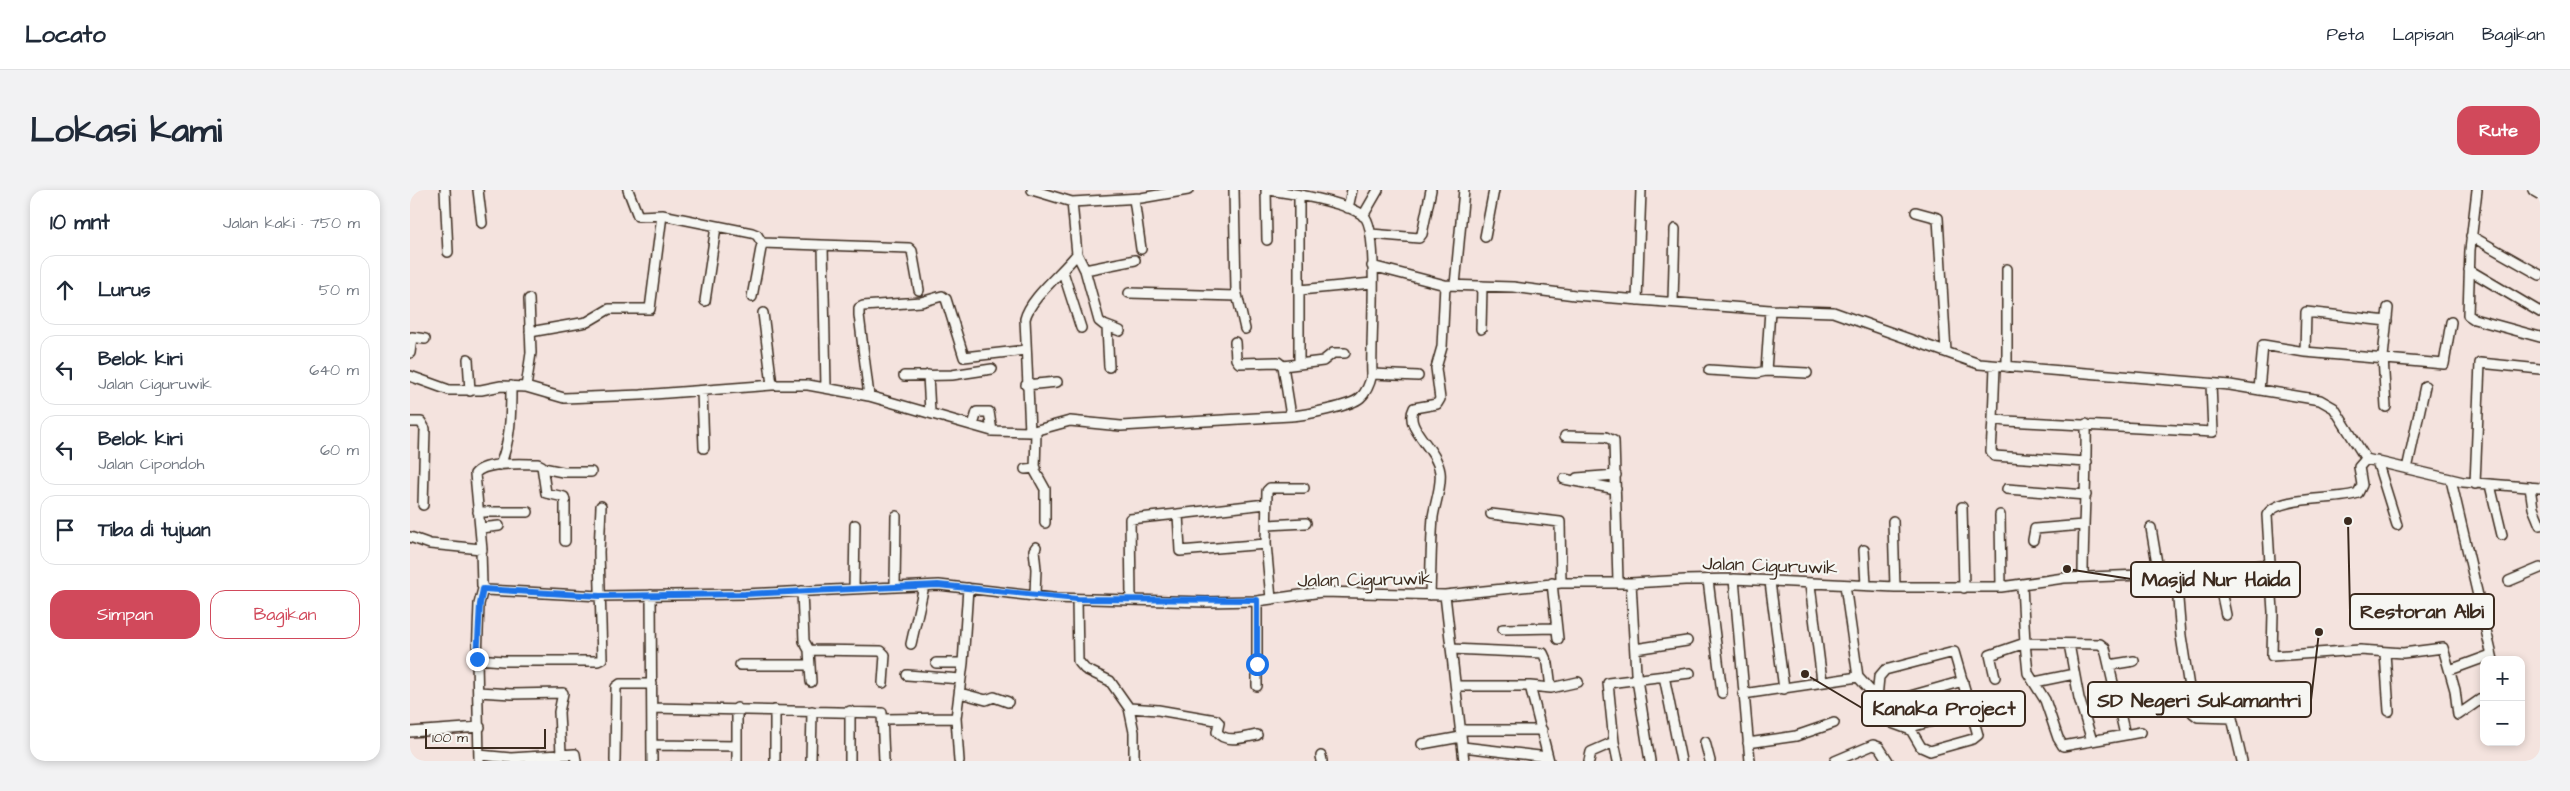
<!DOCTYPE html>
<html lang="id">
<meta charset="utf-8">
<style>
:root{--surface:#fff;--page:#f2f2f3;--text:#1f2937;--muted:#747a83;--line:#e0e1e3;--accent:#d1495b}
body{margin:0;font-family:"Architects Daughter",sans-serif;background:var(--page);color:var(--text)}
.controls{position:absolute;right:15px;bottom:15px;display:grid;overflow:hidden;border-radius:10px;box-shadow:0 2px 8px #0003}
.controls button{width:45px;height:45px;display:grid;place-items:center;padding:0;border:0;border-bottom:1px solid var(--line);background:var(--surface);color:var(--text);font:25px sans-serif}
.scale{position:absolute;left:15px;bottom:12px;width:121px;box-sizing:border-box;padding-left:5px;border:2px solid #3b2a1e;border-top:0;font-size:14px;line-height:18px;white-space:nowrap;color:#3b2a1e;-webkit-text-stroke:4px #f6f6f2;paint-order:stroke}
.stop{position:absolute;width:15px;height:15px;margin:-11px;border:4px solid #1a73e8;border-radius:50%;background:#fff}
.stop.end{background:#1a73e8;border-color:#fff;box-shadow:0 1px 5px #0008}
.list{margin:0;padding:0;list-style:none}
h2{display:flex;justify-content:space-between;align-items:center;height:65px;margin:0;padding:0 20px;font-size:21px}
h2 small{font-size:16px;font-weight:400;color:var(--muted)}
.list li{display:grid;grid-template-columns:32px 1fr auto;gap:15px;align-items:center;box-sizing:border-box;height:70px;margin:0 10px 10px;padding:0 10px;border:1px solid var(--line);border-radius:15px}
.list b{display:block;font-size:19px;white-space:nowrap}
.list p{margin:0;font-size:16px;white-space:nowrap;color:var(--muted)}
.list em{font-size:16px;font-style:normal;color:var(--muted)}
.actions{display:flex;gap:10px;padding:15px 20px}
.actions a{flex:1;padding:11px 0;border:1px solid var(--accent);border-radius:15px;text-align:center;font-size:18px;color:var(--accent)}
.actions .main{background:var(--accent);color:#fff}
.icon{flex:none;width:28px;height:28px;fill:none;stroke:currentColor;stroke-width:2;stroke-linecap:round;stroke-linejoin:round}
.map{position:relative;flex:none;width:2130px;height:571px;overflow:hidden;border-radius:15px}
header{display:flex;align-items:center;gap:30px;box-sizing:border-box;height:70px;padding:0 25px;background:var(--surface);border-bottom:1px solid var(--line)}
header strong{font-size:24px}
nav{display:flex;gap:28px;margin-inline-start:auto;font-size:18px}
.intro{display:flex;align-items:center;justify-content:space-between;box-sizing:border-box;height:120px;padding:0 30px}
h1{margin:0;font-size:35px}
.button{padding:12px 22px;border-radius:15px;background:var(--accent);color:#fff;font-size:18px;font-weight:700}
main{display:flex;gap:30px;padding:0 30px}
aside{flex:1;background:var(--surface);border-radius:15px;box-shadow:0 2px 8px #0003}
.map>svg:first-child{display:block}
.lines{fill:none;stroke-linecap:round;stroke-linejoin:round}
.minor-casing{stroke:#3b2a1e;stroke-width:12}
.minor{stroke:#f6f6f2;stroke-width:9}
.route{stroke:#1a73e8;stroke-width:6}
.labels{text-anchor:middle;dominant-baseline:central;stroke-width:4.5;stroke-linejoin:round;paint-order:stroke}
.street-label{font-size:19px;fill:#3b2a1e;stroke:#f6f6f2}
.leader{fill:none;stroke:#3b2a1e;stroke-width:2}
.callout-dot{fill:#3b2a1e;stroke:#f6f6f2;stroke-width:2}
.callout{fill:#f6f6f2;stroke:#3b2a1e;stroke-width:2}
.callout-label{font-size:20px;text-anchor:middle;font-weight:bold;fill:#3b2a1e}
</style>
<header>
<strong>Locato</strong>
<nav><a>Peta</a><a>Lapisan</a><a>Bagikan</a></nav>
</header>
<div class="intro"><h1>Lokasi kami</h1><a class="button">Rute</a></div>
<main>
<aside>
<h2>10 mnt<small>Jalan kaki · 750 m</small></h2>
<ul class="list">
<li><svg class="icon" aria-label="ahead" viewBox="0 0 24 24"><path d="M12 20V5M6 11l6-6 6 6"/></svg><div><b>Lurus</b></div><em>50 m</em></li>
<li><svg class="icon" aria-label="left" viewBox="0 0 24 24"><path d="M17 20v-9H6M10 6l-5 5 5 5"/></svg><div><b>Belok kiri</b><p>Jalan Ciguruwik</p></div><em>640 m</em></li>
<li><svg class="icon" aria-label="left" viewBox="0 0 24 24"><path d="M17 20v-9H6M10 6l-5 5 5 5"/></svg><div><b>Belok kiri</b><p>Jalan Cipondoh</p></div><em>60 m</em></li>
<li><svg class="icon" aria-label="arrive" viewBox="0 0 24 24"><path d="M6 21V4h12l-3 4 3 4H6"/></svg><div><b>Tiba di tujuan</b></div></li>
</ul>
<div class="actions"><a class="main">Simpan</a><a>Bagikan</a></div>
</aside>
<div class="map">
<svg width="2130" height="571" viewBox="0 0 2130 571">
<rect width="100%" height="100%" fill="#f4e3de"/>
<filter id="ink" filterUnits="userSpaceOnUse"><feTurbulence type="fractalNoise" baseFrequency=".02" numOctaves="2"/><feDisplacementMap in="SourceGraphic" scale="10" xChannelSelector="R" yChannelSelector="G"/><feConvolveMatrix kernelMatrix="1 2 1 2 8 2 1 2 1" color-interpolation-filters="sRGB"/></filter>
<g filter="url(#ink)">
<g class="lines">
<defs>
<path id="minor" d="M 35,0 L 38,62
M 68,0 L 72,33
M 218,0 L 228,26 L 252,25 L 342,43 L 347,45 L 352,53 L 499,58 L 502,61 L 509,100
M 622,0 L 662,12 L 731,8 L 778,0
M 824,0 L 826,100 L 835,139
M 856,0 L 857,50
M 2067,0 L 2060,60 L 2058,125 L 2064,129 L 2130,147
M 2123,0 L 2130,4
M 724,9 L 731,59
M 938,18 L 942,0
M 1506,22 L 1528,28 L 1536,162
M 953,26 L 968,0
M 961,44 L 1009,48 L 1012,44 L 1021,0
M 2061,46 L 2130,85
M 1075,47 L 1084,0
M 413,56 L 416,197
M 667,64 L 675,80 L 689,131 L 694,135 L 710,141
M 962,76 L 1035,95 L 1103,97 L 1165,105 L 1360,120 L 1423,122 L 1569,174 L 1820,195 L 1910,210 L 1924,218 L 1956,269
M 675,80 L 725,70
M 2059,80 L 2130,122
M 653,82 L 671,138
M 1045,95 L 1054,0
M 890,100 L 962,93
M 719,103 L 827,106
M 342,107 L 352,53
M 1227,110 L 1231,0
M 295,111 L 306,37
M 1263,111 L 1265,39
M 353,123 L 362,195
M 697,137 L 699,177
M 1071,139 L 1072,96
M 120,142 L 177,132 L 199,119 L 240,119 L 252,25
M 825,152 L 826,169 L 829,173 L 868,172 L 873,176
M 1895,162 L 1896,122 L 1977,131
M 0,163 L 2,147 L 15,149
M 58,169 L 60,201
M 889,174 L 913,171 L 923,163 L 935,163
M 1585,176 L 1583,229 L 1596,231 L 1803,242 L 1801,194
M 1597,177 L 1597,79
M 1299,180 L 1347,183 L 1356,181 L 1360,120
M 1356,181 L 1397,183
M 962,184 L 1008,186
M 518,185 L 520,222
M 0,186 L 39,200 L 71,200 L 91,196 L 116,197 L 154,208 L 231,205 L 362,195 L 398,195 L 459,206 L 582,241 L 620,242 L 660,231 L 711,236 L 881,226 C 895,225 941,216 950,208 C 957,202 960,193 962,184 C 960,157 970,40 954,26 C 937,12 881,3 859,0
M 494,186 L 542,185 L 582,179
M 616,195 L 647,192
M 116,197 L 121,163 L 119,109
M 1849,200 L 1853,155 L 1895,162 L 2034,174 L 2041,132
M 292,201 L 294,258
M 459,206 L 449,125 L 449,118 L 453,116 L 511,112 L 532,106 L 536,109 L 554,167 L 616,160
M 1976,217 L 1973,167 L 1978,118
M 881,226 L 873,176 L 889,174 L 889,5
M 1583,229 L 1581,261 L 1584,266 L 1677,272
M 0,232 L 11,232 L 15,239 L 13,315
M 563,235 L 567,222 L 579,222 L 582,241
M 626,241 L 625,281 L 635,299 L 635,333
M 620,242 L 615,129 C 620,108 652,83 667,64 L 662,12
M 1155,246 L 1196,247 L 1204,251 L 1208,392
M 1967,271 L 1987,335
M 90,275 C 101,249 101,224 101,196
M 133,278 L 153,282 L 181,282
M 615,279 L 626,278
M 1997,279 L 2015,196
M 1167,288 L 1206,285
M 1154,289 L 1206,299
M 2041,290 L 2083,470
M 2065,294 L 2070,173 L 2130,179
M 2080,295 L 2092,345
M 2120,297 L 2123,318 L 2130,335
M 1597,299 L 1676,305
M 856,314 L 768,324 L 770,361 L 856,354
M 1552,317 L 1554,398
M 68,322 L 118,322
M 1081,324 L 1150,332 L 1151,393
M 1590,325 L 1591,397
M 1483,331 L 1485,397
M 857,335 L 896,333
M 71,338 L 89,336
M 1741,338 L 1749,385
M 0,347 L 20,354 L 71,359 L 72,396 L 76,400 L 190,406 L 335,404 L 529,395 L 642,408 L 796,412 L 847,411 L 912,402 L 1035,405 L 1151,393 L 1221,393 L 1275,390 L 1324,389 L 1485,397 L 1591,397 L 1654,388 L 1807,382 L 1859,374
M 1623,350 L 1625,339 L 1673,335
M 72,360 L 65,284 C 74,271 112,274 128,274 L 132,276 L 136,303 L 154,307 L 155,311 L 155,351
M 1454,360 L 1456,395
M 1807,382 L 1816,425
M 1766,385 L 1771,446 L 1783,523 L 1788,527 L 1822,528 L 1832,571
M 1673,387 C 1673,336 1677,285 1676,234
M 1324,389 L 1340,571
M 1298,390 L 1312,503
M 2099,391 L 2130,378
M 1360,392 L 1374,499
M 1142,393 L 1148,449
M 1221,393 L 1226,483 L 1240,571
M 1400,395 L 1412,491
M 1435,395 L 1448,487 L 1467,508 L 1482,533 L 1501,540 L 1511,557 L 1520,561 L 1563,549 L 1568,545 L 1544,462 L 1475,480 L 1469,487 L 1467,508
M 485,396 L 486,326
M 444,398 L 445,335
M 392,401 L 394,451 L 399,460 L 401,492
M 241,405 L 242,571
M 625,405 L 626,379 L 624,360 L 626,357
M 1020,405 C 1021,379 1021,353 1023,327 C 1025,313 1032,296 1030,282 C 1026,256 993,239 1004,218 L 1027,214 L 1030,209 L 1026,178 L 1032,157 L 1035,95
M 1035,405 L 1054,571
M 667,409 L 668,471 L 675,479 L 700,491 L 719,518 L 724,542 L 724,571
M 721,409 L 720,329 L 768,324
M 861,409 L 856,354 L 857,301 L 860,298 L 894,298
M 847,411 L 847,496
M 1093,439 L 1146,438
M 501,454 L 514,396
M 1659,454 L 1669,508 L 1682,551
M 1041,459 L 1133,463 L 1138,474 L 1141,498 L 1120,496
M 1225,459 L 1277,451
M 399,460 L 471,461 L 475,465 L 473,493
M 1975,463 L 1979,521
M 67,469 L 93,471 L 188,471 L 192,469 L 189,362 L 191,316
M 526,473 L 553,473
M 330,475 L 400,475
M 1699,475 L 1724,471
M 2040,480 L 2081,465
M 497,485 L 551,489
M 1254,486 L 1271,571
M 1585,487 L 1580,465 L 1615,453 L 1618,483 L 1635,510 L 1648,548 L 1653,556 L 1715,545 L 1695,458 L 1690,454 L 1615,453 L 1612,395
M 1625,492 L 1664,484
M 1046,496 L 1120,496 L 1139,571
M 1141,498 L 1168,492
M 68,502 L 102,504 L 153,503 L 149,522 L 151,564
M 550,503 L 576,510 L 584,507 L 598,512
M 1333,504 L 1448,487
M 1706,507 L 1729,503
M 2074,507 L 2048,525 L 2045,500 L 2033,458 L 1993,463 L 1950,460 L 1862,466 L 1863,422 L 1857,325 C 1867,305 1928,311 1948,303 L 1952,295 L 1949,277 L 1956,269 L 2053,292 L 2130,298
M 1472,514 L 1553,491
M 242,518 L 472,523 L 474,571
M 327,518 L 327,571
M 719,518 L 748,520 L 806,530 L 809,533 L 807,542 C 815,554 836,547 847,545
M 475,529 L 546,528
M 1497,538 L 1560,521
M 1050,540 L 1132,540
M 0,542 L 70,537
M 1715,545 L 1731,542
M 1204,552 L 1208,571
M 1295,552 L 1300,571
M 1338,553 L 1386,546 L 1424,533
M 1012,554 L 1051,547
M 243,555 L 327,556
M 1053,557 L 1138,567
M 69,565 L 101,568 L 165,564 L 166,571
M 911,566 L 912,571
M 69,571 L 67,469 L 69,414 L 73,399
M 205,571 L 206,497 L 210,494 L 242,494
M 365,571 L 365,520
M 401,571 L 402,521
M 440,571 L 440,521
M 549,571 L 546,528 L 553,473 L 558,398
M 1179,571 L 1181,562 L 1204,552 L 1198,493 L 1280,483
M 1425,571 L 1463,555 L 1469,557 L 1478,571"/>
</defs>
<!-- minor casing -->
<use href="#minor" class="minor-casing"/>
<!-- minor -->
<use href="#minor" class="minor"/>
</g>
</g>
<g class="lines" filter="url(#ink)">
<!-- route -->
<path class="route" d="M 67,469 L 70,414 L 73,399 L 190,406 L 335,404 L 528,395 L 667,409 L 847,410 L 847,474"/>
</g>
<g class="labels">
<!-- street labels -->
<g class="street-label">
<text transform="translate(1360 376) rotate(2)">Jalan Ciguruwik</text>
<text transform="translate(955 390) rotate(-1)">Jalan Ciguruwik</text>
</g>
</g>
<!-- callouts -->
<path class="leader" d="M1657 379L1721 389M1938 331L1940 421M1909 442L1901 510M1395 484L1452 518"/>
<g class="callout-dot">
<circle cx="1657" cy="379" r="5"/>
<circle cx="1938" cy="331" r="5"/>
<circle cx="1909" cy="442" r="5"/>
<circle cx="1395" cy="484" r="5"/>
</g>
<g class="callout">
<rect x="1721" y="372" width="169" height="35" rx="5"/>
<rect x="1940" y="404" width="144" height="35" rx="5"/>
<rect x="1678" y="492" width="223" height="35" rx="5"/>
<rect x="1452" y="501" width="163" height="35" rx="5"/>
</g>
<g class="callout-label">
<text x="1806" y="396">Masjid Nur Haida</text>
<text x="2012" y="428">Restoran Albi</text>
<text x="1789" y="517">SD Negeri Sukamantri</text>
<text x="1534" y="525">Kanaka Project</text>
</g>
</svg>
<div class="controls">
<button>+</button>
<button>−</button>
</div>
<div class="scale">100 m</div>
<div class="stop" style="left:847px;top:474px"></div>
<div class="stop end" style="left:67px;top:469px"></div>
</div>
</main>
